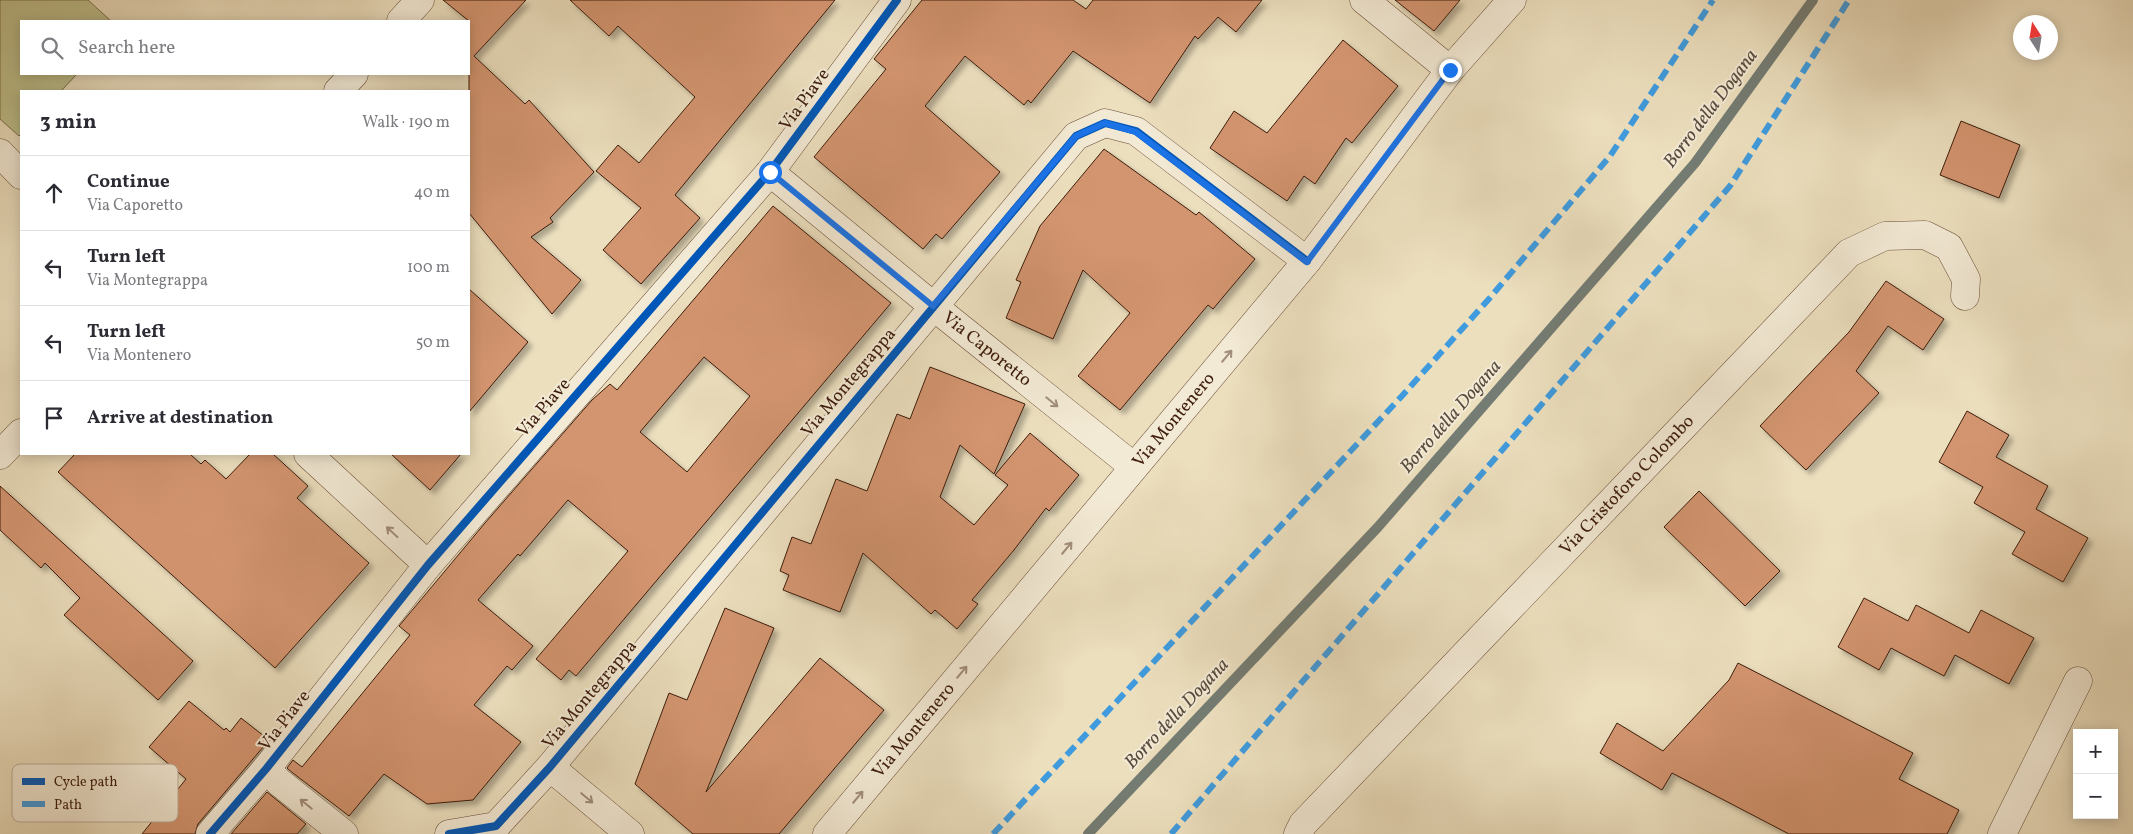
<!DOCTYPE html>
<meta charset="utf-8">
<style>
:root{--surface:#fff;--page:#f2f2f3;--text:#2b2b33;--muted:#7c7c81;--line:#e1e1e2}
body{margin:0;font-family:Vollkorn,serif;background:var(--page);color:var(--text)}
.controls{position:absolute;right:15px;bottom:15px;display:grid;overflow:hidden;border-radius:0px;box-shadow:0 2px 12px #0003}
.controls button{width:45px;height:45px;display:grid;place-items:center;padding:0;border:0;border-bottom:1px solid var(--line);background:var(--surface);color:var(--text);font:25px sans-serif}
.compass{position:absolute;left:2013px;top:15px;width:45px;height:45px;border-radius:50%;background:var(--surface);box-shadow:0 2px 12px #0003;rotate:348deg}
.stop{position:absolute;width:15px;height:15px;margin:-11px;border:4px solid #1a73e8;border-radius:50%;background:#fff}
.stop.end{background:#1a73e8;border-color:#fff;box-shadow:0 1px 5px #0008}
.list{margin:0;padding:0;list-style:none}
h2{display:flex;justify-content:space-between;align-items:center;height:65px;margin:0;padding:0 20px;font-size:21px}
h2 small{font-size:16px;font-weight:400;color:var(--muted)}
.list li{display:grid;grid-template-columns:32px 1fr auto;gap:15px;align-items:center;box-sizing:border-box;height:75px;padding:0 20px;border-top:1px solid var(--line)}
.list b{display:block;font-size:19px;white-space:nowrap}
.list p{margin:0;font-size:16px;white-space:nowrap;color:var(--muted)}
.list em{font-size:16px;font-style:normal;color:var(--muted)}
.icon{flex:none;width:28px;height:28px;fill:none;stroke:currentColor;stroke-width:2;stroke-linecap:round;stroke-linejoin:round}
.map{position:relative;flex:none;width:2133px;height:834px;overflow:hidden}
.search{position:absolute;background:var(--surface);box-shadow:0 2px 12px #0003;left:20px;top:20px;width:450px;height:55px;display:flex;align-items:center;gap:12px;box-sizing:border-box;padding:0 18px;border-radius:0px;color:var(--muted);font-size:19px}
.panel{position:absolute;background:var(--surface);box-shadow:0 2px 12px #0003;left:20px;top:90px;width:450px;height:365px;border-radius:0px}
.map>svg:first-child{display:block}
.green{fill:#bfc08c;stroke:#7e6e4c}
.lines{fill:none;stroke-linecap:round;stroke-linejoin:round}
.stream{stroke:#747c73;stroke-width:10}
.building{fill:#d39570;stroke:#3d1c0c;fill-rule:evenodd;filter:url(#shadow)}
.minor-casing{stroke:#694d38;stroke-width:29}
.minor{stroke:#f3ead5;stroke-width:28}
.quiet{stroke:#3f9bde;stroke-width:6;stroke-dasharray:12 6;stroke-linecap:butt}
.cycleway-casing{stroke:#f3ead5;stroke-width:11}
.cycleway{stroke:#0057b8;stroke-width:8}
.oneway{stroke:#a18d7b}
.route{stroke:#1a73e8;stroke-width:6}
.labels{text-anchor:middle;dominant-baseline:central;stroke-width:4;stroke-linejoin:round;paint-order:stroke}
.street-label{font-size:18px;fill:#3d1c0c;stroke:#f3ead5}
.water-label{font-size:19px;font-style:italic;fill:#594c3f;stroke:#f3ead5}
.key{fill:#f3ead5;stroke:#bcac99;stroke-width:1}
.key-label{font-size:14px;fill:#3d1c0c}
</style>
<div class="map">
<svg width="2133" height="834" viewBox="0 0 2133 834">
<defs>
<filter id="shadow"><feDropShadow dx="4.5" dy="4.5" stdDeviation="2.5" flood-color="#0004"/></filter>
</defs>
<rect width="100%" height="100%" fill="#ecdfbe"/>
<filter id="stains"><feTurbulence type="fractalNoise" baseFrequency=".004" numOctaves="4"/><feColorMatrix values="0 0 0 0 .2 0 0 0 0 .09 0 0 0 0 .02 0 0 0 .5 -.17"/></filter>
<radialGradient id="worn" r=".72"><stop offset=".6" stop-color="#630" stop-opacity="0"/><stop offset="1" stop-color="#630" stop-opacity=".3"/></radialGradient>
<!-- green -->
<path class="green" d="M 0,0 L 88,0 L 111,21 L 21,21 L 21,74 L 77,74 L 61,91 L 21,91 L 21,134 L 19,136 L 0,119 Z"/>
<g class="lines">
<!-- stream -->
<path class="stream" d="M 1088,834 L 1378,527 L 1695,163 L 1813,0"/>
</g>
<!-- building -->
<path class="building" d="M 443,0 L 526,0 L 474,56 L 525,104 L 529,100 L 594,172 L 550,218 L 553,222 L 531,237 L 581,280 L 552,314 L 469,213 L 469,21 Z
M 570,0 L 835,0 L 675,195 L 700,218 L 641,284 L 603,250 L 641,208 L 596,171 L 618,145 L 639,163 L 695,97 L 618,26 L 609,36 Z
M 922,0 L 1073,0 L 1086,9 L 1093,0 L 1262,0 L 1236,32 L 1218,17 L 1198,39 L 1195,36 L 1150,103 L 1073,51 L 1031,103 L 1028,100 L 1024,105 L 965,56 L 925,106 L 1000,172 L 942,239 L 936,234 L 923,249 L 814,157 L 886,69 L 874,59 Z
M 1395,0 L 1460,0 L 1434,31 Z
M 1343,40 L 1398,86 L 1352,143 L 1346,138 L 1315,184 L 1304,176 L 1287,201 L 1210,148 L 1234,111 L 1267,133 Z
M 1961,121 L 2020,145 L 1999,198 L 1940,175 Z
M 1104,149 L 1196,215 L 1199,212 L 1255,259 L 1213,309 L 1208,305 L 1120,410 L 1078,376 L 1130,313 L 1083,270 L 1053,339 L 1006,318 L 1021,282 L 1016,280 L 1040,226 Z
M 773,206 L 891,303 L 576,676 L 569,670 L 561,680 L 536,659 L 628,551 L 568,500 L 520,556 L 518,554 L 478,600 L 533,646 L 512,670 L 507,666 L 474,705 L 521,742 L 473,800 L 427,804 L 384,774 L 349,816 L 289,770 L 287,768 L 293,760 L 302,767 L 410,635 L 399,626 L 485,523 L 592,400 L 610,384 L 617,390 ZM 704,357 L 750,396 L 687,472 L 640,432 Z
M 1886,281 L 1944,319 L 1923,350 L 1888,326 L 1856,371 L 1879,393 L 1806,470 L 1760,426 L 1849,332 Z
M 469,289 L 528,342 L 469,412 Z
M 930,367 L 1025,404 L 994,474 L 960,445 L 940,497 L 974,525 L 1008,485 L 995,475 L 1030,433 L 1079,475 L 1049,511 L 1046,508 L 1014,550 L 972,600 L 978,604 L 957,629 L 935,610 L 931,614 L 863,553 L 840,612 L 783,590 L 789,575 L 780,571 L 792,537 L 811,544 L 836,479 L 867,491 L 897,414 L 910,419 Z
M 1967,411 L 2009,435 L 1996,457 L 2048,486 L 2036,509 L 2088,538 L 2063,582 L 2012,554 L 2025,532 L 1974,503 L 1983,487 L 1939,462 Z
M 75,454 L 190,454 L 201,464 L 205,460 L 226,479 L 250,454 L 273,454 L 308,486 L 297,498 L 369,563 L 275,668 L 58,472 Z
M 391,454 L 461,454 L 430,490 Z
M 0,486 L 193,661 L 158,700 L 64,615 L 80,598 L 45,563 L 41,568 L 0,530 Z
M 1699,491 L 1780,571 L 1745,606 L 1664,527 Z
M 1864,598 L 1908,621 L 1916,605 L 1969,633 L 1981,610 L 2034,638 L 2009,684 L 1955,655 L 1944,676 L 1891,648 L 1879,670 L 1838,647 Z
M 725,608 L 774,628 L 706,792 L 820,658 L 884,710 L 779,834 L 693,834 L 635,784 L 669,693 L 687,700 Z
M 1738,663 L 1913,753 L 1899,779 L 1959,810 L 1947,834 L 1789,834 L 1672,773 L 1662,790 L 1600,753 L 1617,723 L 1663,751 L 1729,680 Z
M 189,701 L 224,730 L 226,728 L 230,732 L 241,718 L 269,740 L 198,824 L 195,834 L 142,834 L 186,779 L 149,747 Z
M 267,792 L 306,824 L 297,834 L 231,834 Z"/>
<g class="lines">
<defs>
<g id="minor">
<path d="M 1364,0 L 1450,70"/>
<path d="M 401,21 L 420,0"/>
<path d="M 338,91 L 354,74"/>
<path d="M 0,153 L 21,175"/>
<path id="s1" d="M 770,172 L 933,306 L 1134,467"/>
<path d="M 308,454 L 428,565"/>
<path d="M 0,455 L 21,433"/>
<path d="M 550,767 L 630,834"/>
<path d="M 266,769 L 279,782 L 344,834"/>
<path d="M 210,834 L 266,769 L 428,565 L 770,172 L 897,0"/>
<path d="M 449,834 L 496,826 L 550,767 L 1076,136 L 1105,123 L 1136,131 L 1307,261"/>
<path id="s2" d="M 827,834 L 1307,261 L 1450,70 L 1512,0"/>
<path id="s3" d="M 1298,834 L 1303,824 L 1849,253 L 1885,236 L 1925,235 L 1949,247 L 1966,279 L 1965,296"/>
<path d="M 2002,834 L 2078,681"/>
</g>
</defs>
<!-- minor casing -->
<use href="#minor" class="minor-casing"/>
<!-- minor -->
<use href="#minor" class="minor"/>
<!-- quiet -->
<path class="quiet" d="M 993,834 L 1401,397 L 1488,300 L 1610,156 L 1713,0
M 1171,834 L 1730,186 L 1849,0"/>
<defs>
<path id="cycleway" d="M 210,834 L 266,769 L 428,565 L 770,172 L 897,0
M 449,834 L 496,826 L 550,767 L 1076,136 L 1105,123 L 1136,131 L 1307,261"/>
</defs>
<!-- cycleway casing -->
<use href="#cycleway" class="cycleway-casing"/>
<!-- cycleway -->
<use href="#cycleway" class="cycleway"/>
</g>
<!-- one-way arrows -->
<defs><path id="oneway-shaft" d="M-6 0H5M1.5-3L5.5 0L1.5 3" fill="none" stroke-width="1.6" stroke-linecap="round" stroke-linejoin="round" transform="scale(1.25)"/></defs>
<g class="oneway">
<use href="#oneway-shaft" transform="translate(1227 356) rotate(-50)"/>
<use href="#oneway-shaft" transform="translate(1052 402) rotate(39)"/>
<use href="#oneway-shaft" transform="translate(392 532) rotate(-137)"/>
<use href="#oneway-shaft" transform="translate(1067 548) rotate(-50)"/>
<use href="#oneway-shaft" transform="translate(962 672) rotate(-50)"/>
<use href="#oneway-shaft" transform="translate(858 797) rotate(-50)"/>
<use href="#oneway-shaft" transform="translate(587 798) rotate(40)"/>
<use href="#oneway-shaft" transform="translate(306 804) rotate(-141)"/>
</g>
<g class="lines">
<!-- route -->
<path class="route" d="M 770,172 L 933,306 L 1076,136 L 1105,123 L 1136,132 L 1307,262 L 1450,70"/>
</g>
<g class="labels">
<!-- street labels -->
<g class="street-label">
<text transform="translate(805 100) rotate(-54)">Via Piave</text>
<text stroke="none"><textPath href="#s1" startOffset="280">Via Caporetto</textPath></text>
<text transform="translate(849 383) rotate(-50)">Via Montegrappa</text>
<text transform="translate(544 408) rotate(-49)">Via Piave</text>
<text stroke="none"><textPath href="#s2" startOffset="540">Via Montenero</textPath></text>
<text stroke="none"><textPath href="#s3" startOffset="480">Via Cristoforo Colombo</textPath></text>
<text transform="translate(590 695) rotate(-50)">Via Montegrappa</text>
<text transform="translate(285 721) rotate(-52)">Via Piave</text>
<text stroke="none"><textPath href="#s2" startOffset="135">Via Montenero</textPath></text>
</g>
<!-- water labels -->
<g class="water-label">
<text transform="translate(1711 109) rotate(-53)">Borro della Dogana</text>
<text transform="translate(1451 417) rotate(-49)">Borro della Dogana</text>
<text transform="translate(1177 714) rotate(-47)">Borro della Dogana</text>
</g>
</g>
<!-- legend -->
<rect x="12" y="764" width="166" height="58" rx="8" class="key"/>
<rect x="22" y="778" width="23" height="7" fill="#0057b8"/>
<rect x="22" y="801" width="23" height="6" fill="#3f9bde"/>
<g class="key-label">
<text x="54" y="786">Cycle path</text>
<text x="54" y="809">Path</text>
</g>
<rect width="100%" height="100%" filter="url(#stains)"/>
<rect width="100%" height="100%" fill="url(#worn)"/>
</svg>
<div class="controls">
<button>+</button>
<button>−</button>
</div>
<svg class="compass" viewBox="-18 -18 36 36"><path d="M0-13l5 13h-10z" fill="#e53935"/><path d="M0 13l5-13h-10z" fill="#7c7c81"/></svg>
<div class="stop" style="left:770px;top:172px"></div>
<div class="stop end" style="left:1450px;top:70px"></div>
<div class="search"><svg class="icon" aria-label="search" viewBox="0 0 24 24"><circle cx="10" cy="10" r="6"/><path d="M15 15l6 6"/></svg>Search here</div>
<section class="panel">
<h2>3 min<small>Walk · 190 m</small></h2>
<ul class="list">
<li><svg class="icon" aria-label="ahead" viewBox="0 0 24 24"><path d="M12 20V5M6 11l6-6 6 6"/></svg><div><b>Continue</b><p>Via Caporetto</p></div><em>40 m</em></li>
<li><svg class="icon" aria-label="left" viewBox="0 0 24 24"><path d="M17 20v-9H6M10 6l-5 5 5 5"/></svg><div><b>Turn left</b><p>Via Montegrappa</p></div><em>100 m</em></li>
<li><svg class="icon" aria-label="left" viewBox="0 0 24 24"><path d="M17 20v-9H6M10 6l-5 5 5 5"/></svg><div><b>Turn left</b><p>Via Montenero</p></div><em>50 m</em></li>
<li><svg class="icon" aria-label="arrive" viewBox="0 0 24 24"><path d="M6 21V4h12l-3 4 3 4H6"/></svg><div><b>Arrive at destination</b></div></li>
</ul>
</section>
</div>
